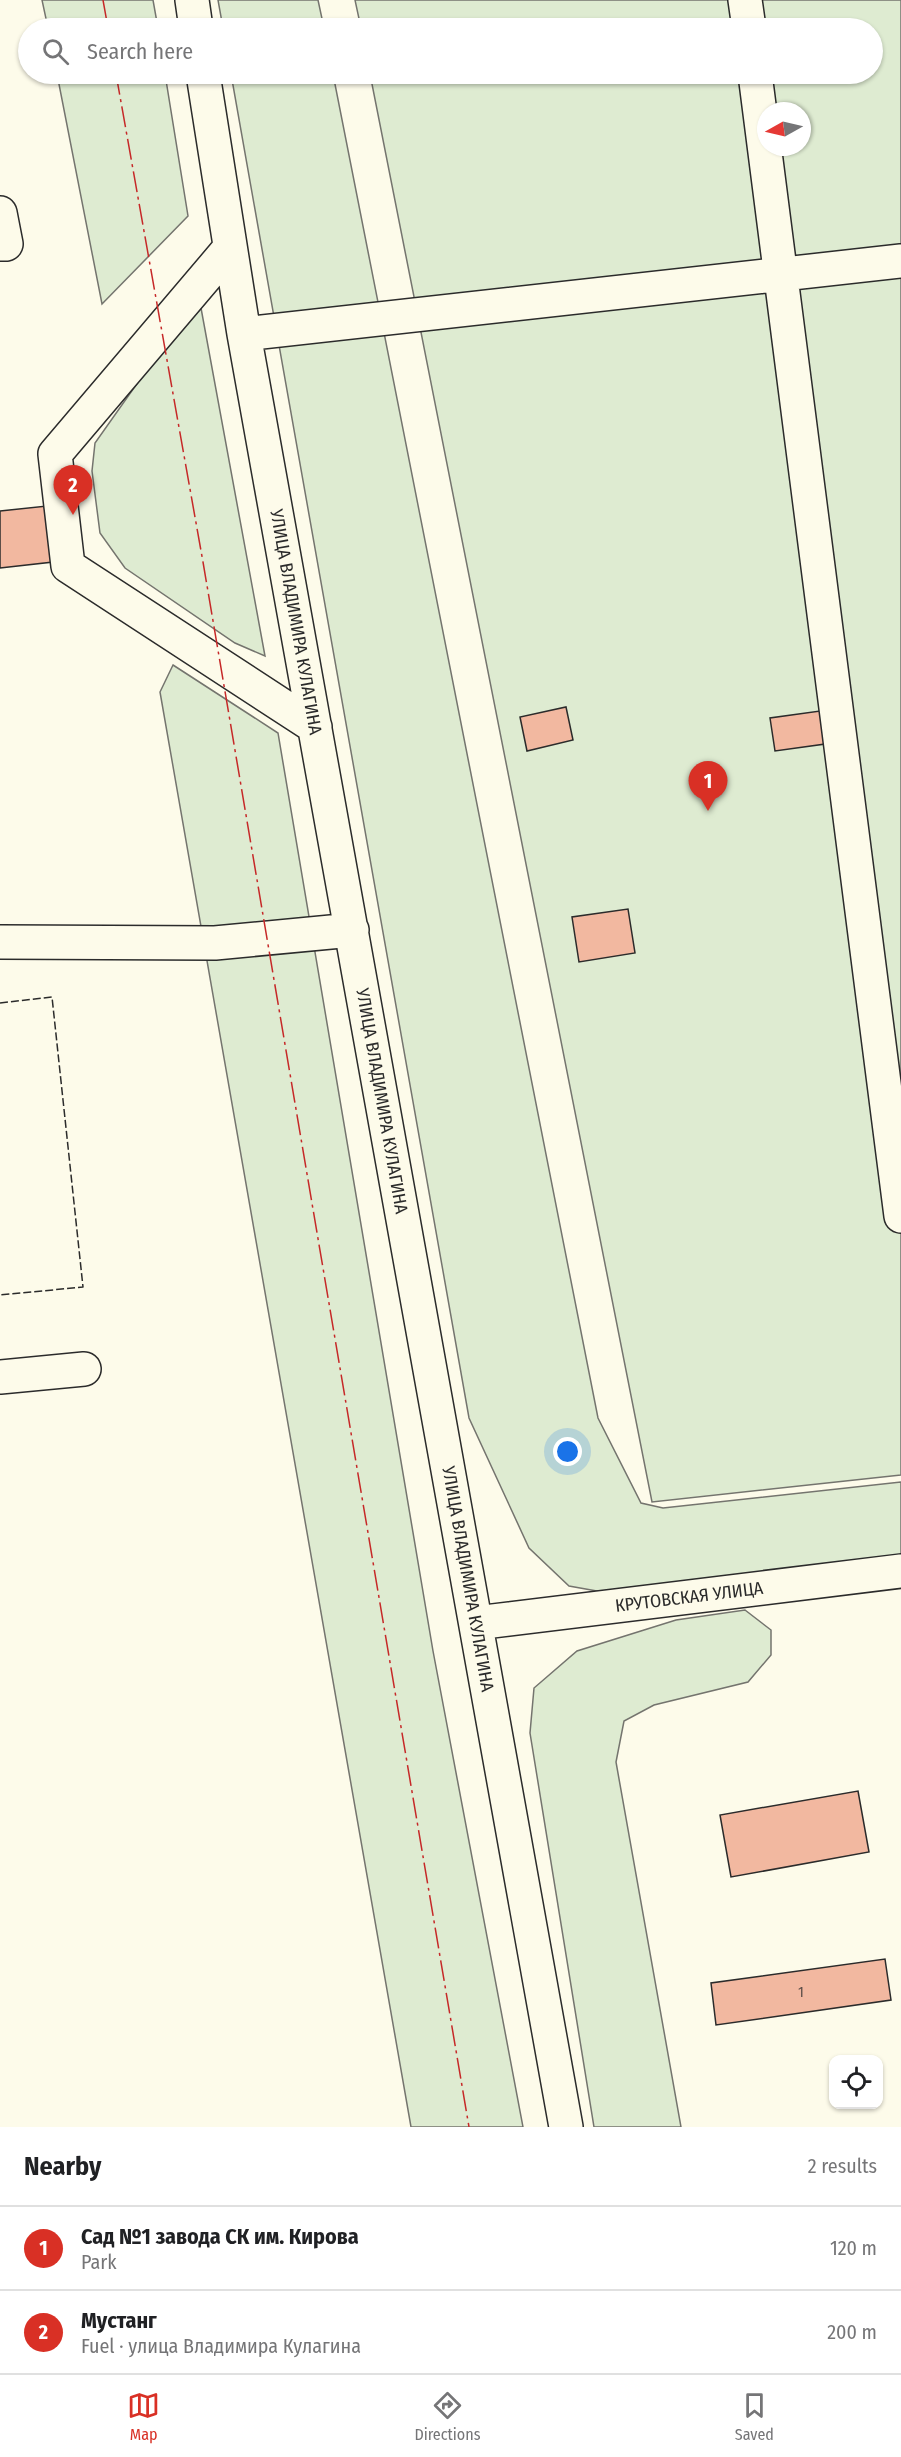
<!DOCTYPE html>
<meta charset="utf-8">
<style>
:root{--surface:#fff;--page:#f6f6f6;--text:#202124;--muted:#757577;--line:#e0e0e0;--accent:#d93025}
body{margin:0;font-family:"Fira Sans Condensed",sans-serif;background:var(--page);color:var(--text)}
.controls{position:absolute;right:18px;bottom:18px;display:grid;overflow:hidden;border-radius:12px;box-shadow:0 2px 4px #0004}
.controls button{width:54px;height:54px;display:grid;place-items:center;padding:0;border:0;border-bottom:2px solid var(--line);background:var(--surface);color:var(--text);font:30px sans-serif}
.compass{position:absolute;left:757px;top:102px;width:54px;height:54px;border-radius:50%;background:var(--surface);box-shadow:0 2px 4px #0004;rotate:262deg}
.you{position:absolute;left:568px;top:1452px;width:21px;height:21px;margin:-15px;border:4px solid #fff;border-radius:50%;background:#1a73e8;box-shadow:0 0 0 9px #1a73e833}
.badge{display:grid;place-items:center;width:39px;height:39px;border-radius:50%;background:var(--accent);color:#fff;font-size:20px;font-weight:700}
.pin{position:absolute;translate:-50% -50px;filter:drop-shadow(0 2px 3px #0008)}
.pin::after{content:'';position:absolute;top:32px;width:21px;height:18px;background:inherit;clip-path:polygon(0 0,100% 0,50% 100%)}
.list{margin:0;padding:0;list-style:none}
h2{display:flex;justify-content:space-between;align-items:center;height:78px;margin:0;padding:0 24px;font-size:26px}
h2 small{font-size:20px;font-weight:400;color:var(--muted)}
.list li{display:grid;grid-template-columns:39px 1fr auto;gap:18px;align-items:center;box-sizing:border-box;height:84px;padding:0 24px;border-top:2px solid var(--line)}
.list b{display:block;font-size:22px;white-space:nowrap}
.list p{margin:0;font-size:20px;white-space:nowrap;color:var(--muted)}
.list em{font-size:20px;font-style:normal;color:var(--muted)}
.icon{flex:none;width:33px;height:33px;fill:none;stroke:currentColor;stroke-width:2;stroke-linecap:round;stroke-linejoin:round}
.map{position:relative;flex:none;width:901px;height:2127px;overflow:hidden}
.search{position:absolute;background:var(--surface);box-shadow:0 2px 4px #0004;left:18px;right:18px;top:18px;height:66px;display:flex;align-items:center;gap:15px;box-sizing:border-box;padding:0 21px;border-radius:33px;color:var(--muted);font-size:22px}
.sheet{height:246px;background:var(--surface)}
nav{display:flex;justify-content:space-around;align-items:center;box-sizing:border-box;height:84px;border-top:2px solid var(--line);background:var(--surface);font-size:16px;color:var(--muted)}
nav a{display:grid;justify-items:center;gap:3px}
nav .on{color:var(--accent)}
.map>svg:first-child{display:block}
.green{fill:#deebd1;stroke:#74746e;stroke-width:1.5;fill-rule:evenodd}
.building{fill:#f2b8a0;stroke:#2b2b2b;stroke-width:1.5}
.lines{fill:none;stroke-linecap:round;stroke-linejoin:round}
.minor-casing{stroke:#2b2b2b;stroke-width:36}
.minor{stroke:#fdfbea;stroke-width:33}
.fence{stroke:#2b2b2b;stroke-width:1.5;stroke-dasharray:8 3;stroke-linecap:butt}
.power{stroke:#c62828;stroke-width:1.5;stroke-dasharray:21 4.5 3 4.5;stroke-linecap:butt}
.labels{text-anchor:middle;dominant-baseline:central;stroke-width:4.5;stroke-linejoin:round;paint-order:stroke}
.number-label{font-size:15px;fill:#5d4e48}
.street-label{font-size:18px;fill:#2b2b2b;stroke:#fdfbea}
</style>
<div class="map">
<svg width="901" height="2127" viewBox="0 0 901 2127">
<rect width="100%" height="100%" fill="#fdfbea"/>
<!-- green -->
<path class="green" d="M 42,0 L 153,0 L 158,28 L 48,28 Z
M 218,0 L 318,0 L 324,28 L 223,28 Z
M 355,0 L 901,0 L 901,1475 L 652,1502 L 370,74 L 872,74 L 872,28 L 361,28 ZM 766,111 L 802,111 L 802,147 L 766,147 Z
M 57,74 L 165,74 L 188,216 L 102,304 Z
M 231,74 L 333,74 L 598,1418 L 641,1503 L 663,1508 L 901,1482 L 901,1556 L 608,1593 L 569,1586 L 529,1548 L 469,1418 Z
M 201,308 L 265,656 L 235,643 L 125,568 L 100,533 L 92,471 L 95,443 L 148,368 Z
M 173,665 L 278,733 L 433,1651 L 523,2127 L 411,2127 L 160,692 Z
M 745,1610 L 771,1630 L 771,1655 L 748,1682 L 654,1705 L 624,1721 L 616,1762 L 681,2127 L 594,2127 L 530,1733 L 534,1688 L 577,1651 L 676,1620 Z"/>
<!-- building -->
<path class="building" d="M 47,506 L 53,562 L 0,568 L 0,511 Z
M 566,707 L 573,740 L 527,751 L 520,717 Z
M 820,711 L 825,744 L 775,751 L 770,718 Z
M 628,909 L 635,953 L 579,962 L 572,917 Z
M 858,1791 L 869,1852 L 731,1877 L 720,1815 Z
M 885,1959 L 891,2000 L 716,2025 L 711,1983 Z"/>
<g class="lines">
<defs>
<path id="minor" d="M 192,0 L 196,28
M 745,0 L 749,28
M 203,74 L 244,334 L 566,2127
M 755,74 L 901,1216
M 0,213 L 6,244 L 0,244
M 229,249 L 55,454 L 68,566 L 315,727
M 244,334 L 901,261
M 0,942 L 215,943 L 352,930
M 0,1377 L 84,1369
M 476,1623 L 901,1571"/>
</defs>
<!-- minor casing -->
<use href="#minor" class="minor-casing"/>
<!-- minor -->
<use href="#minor" class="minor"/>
<!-- fence -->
<path class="fence" d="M 0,1003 L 52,997 L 83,1287 L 0,1295"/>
<!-- power -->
<path class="power" d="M 103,0 L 108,28
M 116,74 L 203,562 L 469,2127"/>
</g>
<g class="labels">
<!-- number labels -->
<g class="number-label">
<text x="801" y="1992">1</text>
</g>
<!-- street labels -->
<g class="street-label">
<text transform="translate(296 622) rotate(80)">УЛИЦА ВЛАДИМИРА КУЛАГИНА</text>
<text transform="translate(382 1101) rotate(80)">УЛИЦА ВЛАДИМИРА КУЛАГИНА</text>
<text transform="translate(468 1579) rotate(80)">УЛИЦА ВЛАДИМИРА КУЛАГИНА</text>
<text transform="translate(689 1597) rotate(-7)">КРУТОВСКАЯ УЛИЦА</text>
</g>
</g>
</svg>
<div class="controls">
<button><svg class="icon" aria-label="locate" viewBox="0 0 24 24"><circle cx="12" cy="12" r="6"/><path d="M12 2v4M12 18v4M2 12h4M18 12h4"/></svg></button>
</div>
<svg class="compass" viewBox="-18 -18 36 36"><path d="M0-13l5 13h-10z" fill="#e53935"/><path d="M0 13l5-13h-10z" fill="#757577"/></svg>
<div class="you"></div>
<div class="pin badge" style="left:708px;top:811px">1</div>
<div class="pin badge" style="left:73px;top:515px">2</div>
<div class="search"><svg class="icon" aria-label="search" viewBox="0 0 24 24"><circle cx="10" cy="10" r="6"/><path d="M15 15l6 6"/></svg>Search here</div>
</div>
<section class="sheet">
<h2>Nearby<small>2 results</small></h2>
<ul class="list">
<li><span class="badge">1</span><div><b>Сад №1 завода СК им. Кирова</b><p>Park</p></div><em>120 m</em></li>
<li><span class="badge">2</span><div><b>Мустанг</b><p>Fuel · улица Владимира Кулагина</p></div><em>200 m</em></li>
</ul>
</section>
<nav>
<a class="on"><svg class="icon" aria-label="map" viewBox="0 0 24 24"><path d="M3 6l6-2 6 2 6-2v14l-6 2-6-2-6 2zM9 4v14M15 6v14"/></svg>Map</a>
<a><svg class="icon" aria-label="directions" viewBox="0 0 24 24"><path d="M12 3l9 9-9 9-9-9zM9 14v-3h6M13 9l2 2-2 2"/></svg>Directions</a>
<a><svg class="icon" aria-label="saved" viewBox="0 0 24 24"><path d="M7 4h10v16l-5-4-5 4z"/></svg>Saved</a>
</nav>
